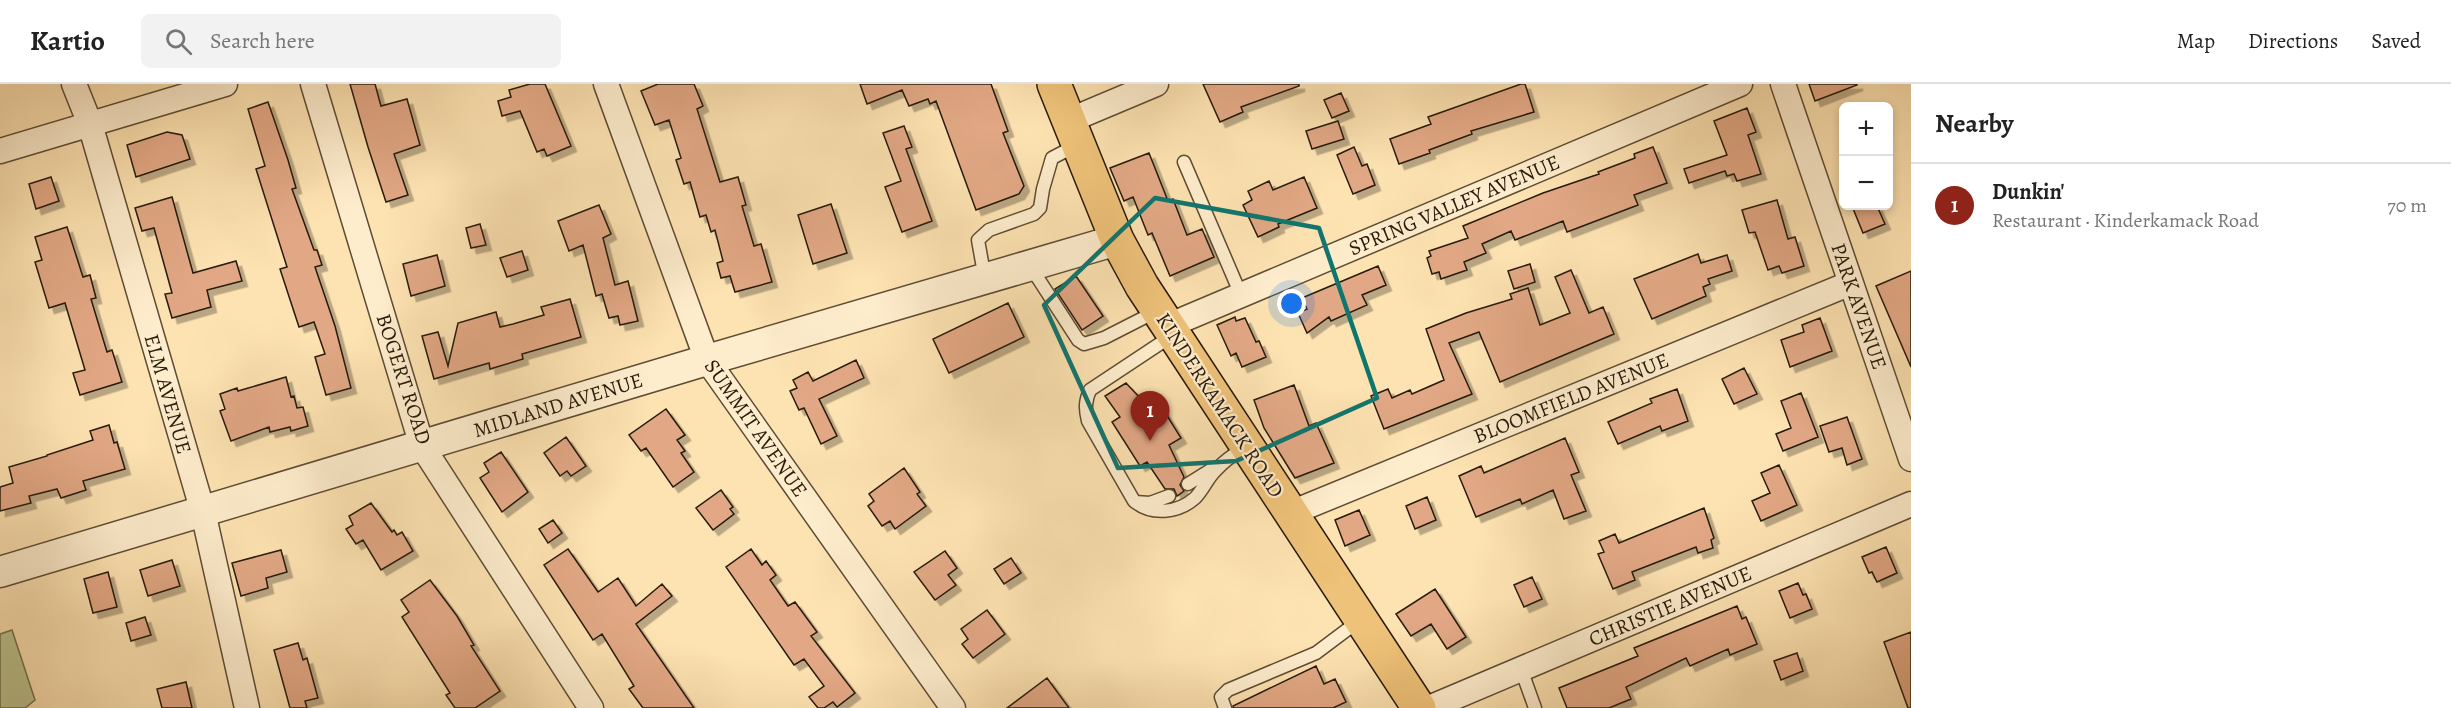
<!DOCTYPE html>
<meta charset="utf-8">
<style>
:root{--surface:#fff;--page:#f2f2f2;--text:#222;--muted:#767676;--line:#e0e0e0;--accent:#8f2418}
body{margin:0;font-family:Alegreya,serif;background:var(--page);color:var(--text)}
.controls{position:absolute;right:18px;top:18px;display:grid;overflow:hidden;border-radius:9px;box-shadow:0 3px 9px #0003}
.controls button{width:54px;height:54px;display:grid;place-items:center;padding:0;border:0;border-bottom:2px solid var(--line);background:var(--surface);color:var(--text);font:30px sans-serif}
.you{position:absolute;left:1292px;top:220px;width:21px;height:21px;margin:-15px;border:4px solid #fff;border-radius:50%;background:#1a73e8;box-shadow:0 0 0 9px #1a73e833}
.badge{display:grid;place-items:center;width:39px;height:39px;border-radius:50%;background:var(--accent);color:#fff;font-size:20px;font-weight:700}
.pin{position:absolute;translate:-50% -50px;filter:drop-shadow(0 2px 3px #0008)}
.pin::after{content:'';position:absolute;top:32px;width:21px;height:18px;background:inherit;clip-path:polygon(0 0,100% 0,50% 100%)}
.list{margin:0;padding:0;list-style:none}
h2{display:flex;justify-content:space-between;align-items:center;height:78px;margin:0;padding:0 24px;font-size:26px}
h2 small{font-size:20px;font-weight:400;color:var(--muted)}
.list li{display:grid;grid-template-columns:39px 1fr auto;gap:18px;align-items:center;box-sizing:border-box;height:84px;padding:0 24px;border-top:2px solid var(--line)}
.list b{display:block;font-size:22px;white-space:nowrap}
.list p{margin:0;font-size:20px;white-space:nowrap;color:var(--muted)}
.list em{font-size:20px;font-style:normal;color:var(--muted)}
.icon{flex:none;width:33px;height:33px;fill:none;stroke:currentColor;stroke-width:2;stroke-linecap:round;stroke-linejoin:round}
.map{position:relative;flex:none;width:1911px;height:624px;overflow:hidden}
header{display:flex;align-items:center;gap:36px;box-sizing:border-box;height:84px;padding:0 30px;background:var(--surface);border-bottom:2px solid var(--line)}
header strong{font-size:28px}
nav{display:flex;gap:33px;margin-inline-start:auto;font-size:21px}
.search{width:420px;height:54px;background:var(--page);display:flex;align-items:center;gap:15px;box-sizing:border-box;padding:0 21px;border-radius:9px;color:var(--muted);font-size:22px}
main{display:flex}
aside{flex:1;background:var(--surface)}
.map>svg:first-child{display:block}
.green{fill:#bcc48f;stroke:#726f4c;stroke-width:1.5}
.building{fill:#e2a885;stroke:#271a0a;stroke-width:1.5;filter:url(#shadow)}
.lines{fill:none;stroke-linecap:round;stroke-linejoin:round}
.service-casing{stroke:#5d4c34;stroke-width:15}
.minor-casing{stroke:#5d4c34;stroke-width:27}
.tertiary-casing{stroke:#5d4c34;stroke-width:33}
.primary-casing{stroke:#271a0a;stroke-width:36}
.service{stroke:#feedcd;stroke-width:12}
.minor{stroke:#feedcd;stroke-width:24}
.tertiary{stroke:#feedcd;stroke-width:30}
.primary{stroke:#efc279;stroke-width:33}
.marked{fill:none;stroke:#0f766e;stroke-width:4.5;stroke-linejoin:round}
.labels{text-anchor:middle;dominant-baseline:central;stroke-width:4.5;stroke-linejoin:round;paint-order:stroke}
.street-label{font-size:21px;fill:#271a0a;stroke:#feedcd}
</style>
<header>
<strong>Kartio</strong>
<div class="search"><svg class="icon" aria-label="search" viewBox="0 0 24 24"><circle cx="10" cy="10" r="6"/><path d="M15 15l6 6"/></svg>Search here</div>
<nav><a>Map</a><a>Directions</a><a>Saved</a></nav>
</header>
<main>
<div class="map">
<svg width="1911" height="624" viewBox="0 0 1911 624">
<defs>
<filter id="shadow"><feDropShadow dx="5.5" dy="5.5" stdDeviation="0" flood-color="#0004"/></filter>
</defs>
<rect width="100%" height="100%" fill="#fee3b2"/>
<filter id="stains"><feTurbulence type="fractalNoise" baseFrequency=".00333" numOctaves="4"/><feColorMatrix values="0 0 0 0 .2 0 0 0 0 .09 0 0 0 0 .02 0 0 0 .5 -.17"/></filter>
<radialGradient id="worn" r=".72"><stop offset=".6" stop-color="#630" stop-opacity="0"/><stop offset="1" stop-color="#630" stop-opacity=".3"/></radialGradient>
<!-- green -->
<path class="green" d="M 12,546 L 35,616 L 25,624 L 0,624 L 0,550 Z"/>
<!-- building -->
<path class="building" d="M 350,0 L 375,0 L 381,22 L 407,15 L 420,61 L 394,70 L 408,111 L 386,118 L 368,63 Z
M 530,0 L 545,0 L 571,62 L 547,72 L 544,65 L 537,68 L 520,27 L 502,32 L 498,17 L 511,13 L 509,6 Z
M 658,0 L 694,0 L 703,22 L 697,25 L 720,98 L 738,93 L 746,121 L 742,122 L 754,162 L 761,160 L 772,198 L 735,208 L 730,192 L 721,194 L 717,179 L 723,177 L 715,146 L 711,148 L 706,131 L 700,133 L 690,98 L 684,100 L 676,76 L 681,74 L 669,36 L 655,41 L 641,7 Z
M 860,0 L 991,0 L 1008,47 L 1003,49 L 1024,102 L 1019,110 L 976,126 L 936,17 L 930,20 L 928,15 L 909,22 L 902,6 L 867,20 Z
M 1203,0 L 1299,0 L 1299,2 L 1241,23 L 1243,28 L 1220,38 Z
M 1521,0 L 1525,0 L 1534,28 L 1471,47 L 1472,50 L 1429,66 L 1430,69 L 1399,80 L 1390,55 L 1431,40 L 1428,33 Z
M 1809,0 L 1857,0 L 1857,1 L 1815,17 Z
M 1341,9 L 1349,27 L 1332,34 L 1324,16 Z
M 268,18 L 288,76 L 296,104 L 292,105 L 314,166 L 317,166 L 322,181 L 315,183 L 335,242 L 351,304 L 326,311 L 315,273 L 325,270 L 314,238 L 299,243 L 280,185 L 287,183 L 256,85 L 265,82 L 248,25 Z
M 1747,24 L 1756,48 L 1748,51 L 1761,90 L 1737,97 L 1734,90 L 1727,92 L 1725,87 L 1689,99 L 1684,85 L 1727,71 L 1714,37 Z
M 1338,37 L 1344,55 L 1312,65 L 1306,47 Z
M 904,42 L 912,63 L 906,65 L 932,137 L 902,148 L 885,103 L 901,97 L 883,49 Z
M 167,48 L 182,51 L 190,75 L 136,93 L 127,61 Z
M 1354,63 L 1362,82 L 1367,80 L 1375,101 L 1353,110 L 1337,71 Z
M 1653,63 L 1667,99 L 1634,111 L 1638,121 L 1567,148 L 1563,137 L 1515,156 L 1511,147 L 1482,160 L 1486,169 L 1464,178 L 1467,186 L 1441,195 L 1439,188 L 1432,190 L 1427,174 L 1431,172 L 1429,167 L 1468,154 L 1463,142 L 1543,109 L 1599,90 L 1598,88 L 1635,74 L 1634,70 Z
M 1149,69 L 1168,117 L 1173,115 L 1187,151 L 1202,145 L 1214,173 L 1170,192 L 1152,149 L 1148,151 L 1133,113 L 1124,117 L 1110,84 Z
M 51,93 L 59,117 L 36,125 L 29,100 Z
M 1304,93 L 1317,124 L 1278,140 L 1279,143 L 1258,153 L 1243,121 L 1252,116 L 1248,107 L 1269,97 L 1273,106 Z
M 172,113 L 193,189 L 236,177 L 242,197 L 207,206 L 211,223 L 172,234 L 165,210 L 172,209 L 154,144 L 142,147 L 135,124 Z
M 1777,116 L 1788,155 L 1795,153 L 1804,182 L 1782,189 L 1779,182 L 1768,186 L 1755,148 L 1749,149 L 1742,126 Z
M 831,120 L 847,169 L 813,180 L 798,131 Z
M 599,121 L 611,150 L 603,154 L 615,201 L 628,197 L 638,237 L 620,241 L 618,232 L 609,234 L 602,210 L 596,212 L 583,161 L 569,167 L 558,137 Z
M 1852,122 L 1877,122 L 1885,140 L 1863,149 Z
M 480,140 L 486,161 L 471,164 L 466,144 Z
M 67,143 L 83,193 L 90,191 L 96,214 L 91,215 L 107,268 L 112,266 L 122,298 L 80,311 L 73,289 L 85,286 L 65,219 L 49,224 L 35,178 L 42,176 L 35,153 Z
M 522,167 L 528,186 L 507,193 L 500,174 Z
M 1698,170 L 1701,179 L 1727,171 L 1732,187 L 1708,195 L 1710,200 L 1703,203 L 1706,212 L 1652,235 L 1634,195 Z
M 437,171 L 445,202 L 411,212 L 403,180 Z
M 1530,180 L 1535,198 L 1514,205 L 1508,187 Z
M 1378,182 L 1386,201 L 1362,211 L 1367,221 L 1331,237 L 1329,233 L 1307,249 L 1298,229 L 1307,225 L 1302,214 Z
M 1571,186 L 1589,229 L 1603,223 L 1614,250 L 1500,298 L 1479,248 L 1449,259 L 1472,310 L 1384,345 L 1371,312 L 1388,305 L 1392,314 L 1410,306 L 1412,310 L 1444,296 L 1426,245 L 1466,229 L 1512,215 L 1510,210 L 1528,204 L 1540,241 L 1570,229 L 1555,193 Z
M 1911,187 L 1911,283 L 1876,202 Z
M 1076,192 L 1103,232 L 1082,246 L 1055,205 Z
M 570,215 L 581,253 L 522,270 L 523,275 L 490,285 L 489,279 L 434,295 L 422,252 L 438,248 L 448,282 L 458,239 L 496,228 L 500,243 L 513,240 L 544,231 L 541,223 Z
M 1008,219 L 1024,253 L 949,289 L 933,255 Z
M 1235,233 L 1236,237 L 1245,234 L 1256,258 L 1259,257 L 1266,273 L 1242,283 L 1236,269 L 1231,272 L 1217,241 Z
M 1820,234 L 1832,267 L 1790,283 L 1781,256 L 1804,248 L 1802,241 Z
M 856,276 L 864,294 L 819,315 L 837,352 L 821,360 L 804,324 L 799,326 L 790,307 L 797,304 L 793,296 L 808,288 L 813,297 Z
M 1744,284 L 1757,310 L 1734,320 L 1722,295 Z
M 286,293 L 291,313 L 294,312 L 297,324 L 303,323 L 308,342 L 291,347 L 290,343 L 270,348 L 269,343 L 231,357 L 220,327 L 225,325 L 220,310 L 237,304 L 238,307 Z
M 1126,299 L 1142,316 L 1153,309 L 1181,354 L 1169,361 L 1184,393 L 1180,401 L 1184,407 L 1177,412 L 1174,405 L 1165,405 L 1147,378 L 1140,382 L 1112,338 L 1120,333 L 1105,312 Z
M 1294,301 L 1309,342 L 1316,339 L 1334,379 L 1295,394 L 1264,344 L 1254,316 Z
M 1677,305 L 1688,337 L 1662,347 L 1660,342 L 1618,360 L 1608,338 L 1652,319 L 1650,315 Z
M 1801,309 L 1818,353 L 1783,367 L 1776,350 L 1791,344 L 1781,317 Z
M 666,325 L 685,351 L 677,356 L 685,367 L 681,369 L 694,388 L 673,403 L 646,364 L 641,367 L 629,351 Z
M 1847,333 L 1862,375 L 1847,381 L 1842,364 L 1829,368 L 1820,342 Z
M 109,341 L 114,359 L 117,358 L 125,385 L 83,397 L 86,406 L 61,414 L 57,405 L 29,412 L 31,419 L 0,427 L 0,403 L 13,399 L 9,383 L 47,372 L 47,371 L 93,356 L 90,347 Z
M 566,353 L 586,382 L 571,392 L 567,387 L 560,392 L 544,369 Z
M 1565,354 L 1579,388 L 1571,391 L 1586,427 L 1564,435 L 1553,406 L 1522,420 L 1520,415 L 1476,433 L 1459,392 L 1481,382 L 1484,389 Z
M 501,368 L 528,408 L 502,428 L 480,394 L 489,388 L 484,379 Z
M 1779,381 L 1797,421 L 1761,437 L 1752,417 L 1770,409 L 1761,389 Z
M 904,384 L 920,408 L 917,410 L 926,422 L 895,445 L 890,437 L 882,442 L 868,422 L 874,417 L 869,410 Z
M 721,406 L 733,423 L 730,425 L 734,430 L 713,446 L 696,424 Z
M 1427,413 L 1436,436 L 1415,445 L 1406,422 Z
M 371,419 L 392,448 L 394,446 L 397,451 L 402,448 L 413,467 L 381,486 L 363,456 L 356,460 L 346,445 L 353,441 L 349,432 Z
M 1704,424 L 1714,454 L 1711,456 L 1713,464 L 1698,469 L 1696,463 L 1632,488 L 1635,496 L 1613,505 L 1598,470 L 1604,468 L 1599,457 L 1615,450 L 1619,459 Z
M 1359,426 L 1370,451 L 1345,462 L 1335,436 Z
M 553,436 L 562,449 L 548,459 L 539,445 Z
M 1886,463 L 1897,489 L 1877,498 L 1872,488 L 1869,489 L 1862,473 Z
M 568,465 L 598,508 L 618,494 L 636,522 L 662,500 L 672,512 L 636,540 L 694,624 L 643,624 L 629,605 L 634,602 L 602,550 L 593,556 L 544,481 Z
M 751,465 L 762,481 L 766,477 L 776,491 L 770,496 L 788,522 L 795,518 L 817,548 L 811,552 L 855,609 L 837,623 L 833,618 L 824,624 L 818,624 L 809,613 L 824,602 L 804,575 L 794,581 L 726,483 Z
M 281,466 L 287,488 L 266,494 L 268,504 L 241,512 L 232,479 Z
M 945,467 L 957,484 L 948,491 L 956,501 L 935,516 L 914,488 Z
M 1011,474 L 1021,489 L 1004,500 L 994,485 Z
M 172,476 L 180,502 L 148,512 L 140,486 Z
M 108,488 L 117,523 L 93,529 L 84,495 Z
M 1532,493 L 1542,515 L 1524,523 L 1514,501 Z
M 430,496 L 457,532 L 474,561 L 471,562 L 500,607 L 475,624 L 455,624 L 446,611 L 450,609 L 402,533 L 409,528 L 401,516 Z
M 1798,499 L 1803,511 L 1806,510 L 1812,525 L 1790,534 L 1779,507 Z
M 1435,505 L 1466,553 L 1447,565 L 1431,540 L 1411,552 L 1396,530 Z
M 1737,522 L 1742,535 L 1746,533 L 1757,560 L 1730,571 L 1728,565 L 1690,582 L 1686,574 L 1626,603 L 1631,615 L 1609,624 L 1567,624 L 1559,604 L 1638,572 L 1634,564 Z
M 987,526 L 1005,550 L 973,574 L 962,560 L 968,555 L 961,545 Z
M 145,533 L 151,551 L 131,557 L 126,539 Z
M 1911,548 L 1911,624 L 1908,624 L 1884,558 Z
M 298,559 L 303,576 L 307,574 L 318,614 L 305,617 L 307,624 L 290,624 L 274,566 Z
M 1797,569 L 1803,587 L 1781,596 L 1774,577 Z
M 1316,582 L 1324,600 L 1335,595 L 1346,618 L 1333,624 L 1233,624 L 1233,622 Z
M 1047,594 L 1069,624 L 1007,624 Z
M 186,598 L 192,624 L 162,624 L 157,605 Z"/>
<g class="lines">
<defs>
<path id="service" d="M 1184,78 L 1241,211
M 1030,182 L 1078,256 L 1084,260 L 1104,254 L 1157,227
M 985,195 L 978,156 L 989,146 L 1034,130 L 1040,124 L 1043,105 L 1052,74 L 1077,61
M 1173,251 L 1090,306 C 1085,317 1085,325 1088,337 L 1134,417 C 1152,432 1178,429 1195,414 C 1203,406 1207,395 1215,387 C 1224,377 1234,370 1245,363
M 1188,400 L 1212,385
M 1135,418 L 1150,419 L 1169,412
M 1521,585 L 1535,624
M 1225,624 L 1221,613 L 1228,606 L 1316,569 L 1360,536"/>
<path id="minor" d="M 74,0 L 90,40 L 203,428 L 247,624
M 313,0 L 422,362 L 591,624
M 606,0 L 707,276 L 953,624
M 1783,0 L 1911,375
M 1068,37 L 1156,0
M 0,67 L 225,0
M 1168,242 L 1740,0
M 1291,429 L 1851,199
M 1429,624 L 1911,420"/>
<path id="tertiary" d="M 0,488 L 707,276 L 1117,156"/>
<path id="primary" d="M 1054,0 L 1117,156 L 1142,202 L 1419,624"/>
</defs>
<!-- service casing -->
<use href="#service" class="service-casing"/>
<!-- minor casing -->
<use href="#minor" class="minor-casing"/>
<!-- tertiary casing -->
<use href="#tertiary" class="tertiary-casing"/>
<!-- primary casing -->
<use href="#primary" class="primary-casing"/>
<!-- service -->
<use href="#service" class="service"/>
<!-- minor -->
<use href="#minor" class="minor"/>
<!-- tertiary -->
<use href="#tertiary" class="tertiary"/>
<!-- primary -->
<use href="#primary" class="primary"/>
</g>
<!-- marked area -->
<path class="marked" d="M 1155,114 L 1319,144 L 1377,314 L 1236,377 L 1118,384 L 1044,221 Z"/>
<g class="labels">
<!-- street labels -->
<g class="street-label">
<text transform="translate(1454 121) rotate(-23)">SPRING VALLEY AVENUE</text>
<text transform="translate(1859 222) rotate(71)">PARK AVENUE</text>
<text transform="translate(404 295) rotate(72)">BOGERT ROAD</text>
<text transform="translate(168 310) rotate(74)">ELM AVENUE</text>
<text transform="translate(1571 314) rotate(-22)">BLOOMFIELD AVENUE</text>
<text transform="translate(558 321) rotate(-17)">MIDLAND AVENUE</text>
<text transform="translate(1220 321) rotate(57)">KINDERKAMACK ROAD</text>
<text transform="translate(756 344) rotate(55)">SUMMIT AVENUE</text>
<text transform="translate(1670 522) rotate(-23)">CHRISTIE AVENUE</text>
</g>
</g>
<rect width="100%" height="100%" filter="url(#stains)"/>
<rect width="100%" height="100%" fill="url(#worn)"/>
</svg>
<div class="controls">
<button>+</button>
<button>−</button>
</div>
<div class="you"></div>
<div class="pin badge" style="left:1150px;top:357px">1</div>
</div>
<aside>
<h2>Nearby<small></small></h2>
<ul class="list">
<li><span class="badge">1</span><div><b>Dunkin'</b><p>Restaurant · Kinderkamack Road</p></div><em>70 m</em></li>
</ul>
</aside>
</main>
